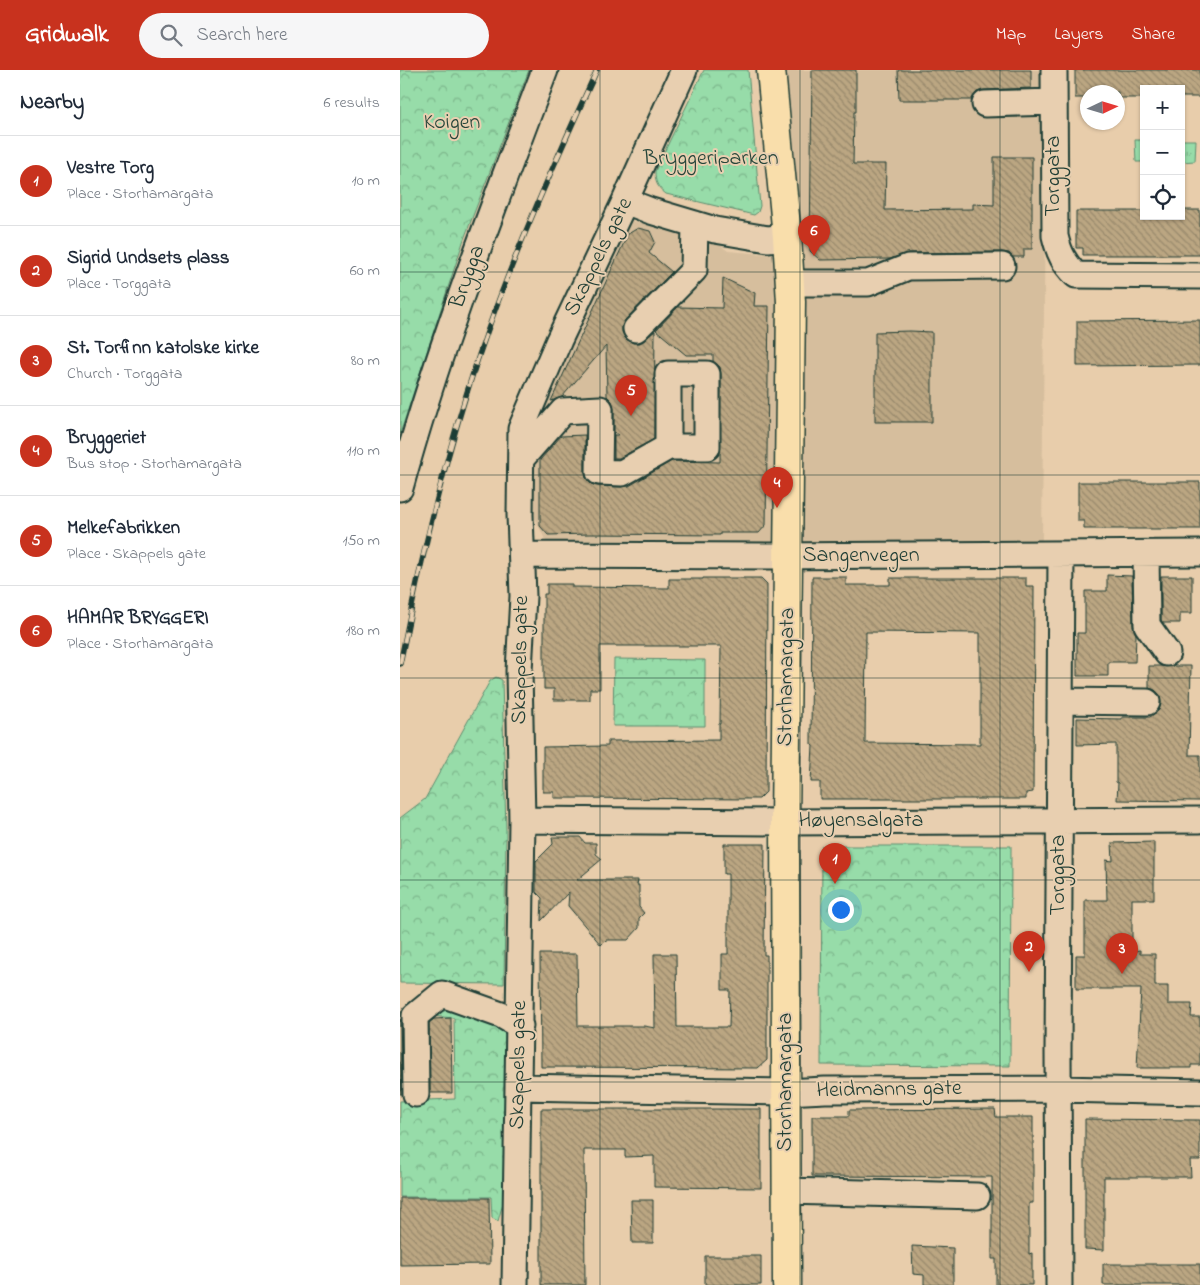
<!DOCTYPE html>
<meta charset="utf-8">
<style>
:root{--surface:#fff;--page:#f6f6f7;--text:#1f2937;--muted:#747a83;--line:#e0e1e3;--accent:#c8321e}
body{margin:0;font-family:"Indie Flower",sans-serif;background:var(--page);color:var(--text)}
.controls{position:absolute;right:15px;top:15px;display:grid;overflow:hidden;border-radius:0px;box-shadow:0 1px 4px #0004}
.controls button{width:45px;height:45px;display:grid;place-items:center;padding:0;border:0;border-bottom:1px solid var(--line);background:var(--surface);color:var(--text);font:25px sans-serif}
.compass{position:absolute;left:680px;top:15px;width:45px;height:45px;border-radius:50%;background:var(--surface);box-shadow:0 1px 4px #0004;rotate:86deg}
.you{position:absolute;left:440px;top:839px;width:18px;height:18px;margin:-12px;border:4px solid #fff;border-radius:50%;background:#1a73e8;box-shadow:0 0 0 8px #1a73e833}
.badge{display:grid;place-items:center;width:32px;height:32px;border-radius:50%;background:var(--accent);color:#fff;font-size:16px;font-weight:700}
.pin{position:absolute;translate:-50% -41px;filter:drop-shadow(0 1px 2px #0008)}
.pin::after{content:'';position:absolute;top:26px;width:18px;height:15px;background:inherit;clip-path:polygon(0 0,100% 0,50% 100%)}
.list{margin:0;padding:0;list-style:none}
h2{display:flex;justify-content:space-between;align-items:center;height:65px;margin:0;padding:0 20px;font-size:21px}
h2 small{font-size:16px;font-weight:400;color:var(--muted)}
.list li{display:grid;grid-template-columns:32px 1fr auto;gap:15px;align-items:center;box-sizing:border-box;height:90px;padding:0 20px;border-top:1px solid var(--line)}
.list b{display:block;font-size:19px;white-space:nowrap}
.list p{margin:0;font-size:16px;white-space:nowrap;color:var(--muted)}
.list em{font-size:16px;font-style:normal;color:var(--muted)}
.icon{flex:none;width:28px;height:28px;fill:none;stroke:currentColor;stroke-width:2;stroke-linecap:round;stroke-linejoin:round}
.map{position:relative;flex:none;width:800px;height:1215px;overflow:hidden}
header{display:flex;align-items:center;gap:30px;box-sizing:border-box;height:70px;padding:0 25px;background:var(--accent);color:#fff}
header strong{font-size:24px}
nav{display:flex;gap:28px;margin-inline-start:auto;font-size:18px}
.search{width:350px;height:45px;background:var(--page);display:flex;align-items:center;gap:12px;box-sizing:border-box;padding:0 18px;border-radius:28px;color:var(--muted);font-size:19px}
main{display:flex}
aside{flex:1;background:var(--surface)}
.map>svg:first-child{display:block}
.built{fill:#d6be9d}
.grass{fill:url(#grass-tufts);stroke:#5b8c6e}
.forest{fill:url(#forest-crowns);stroke:#5b8c6e}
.building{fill:url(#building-back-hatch);stroke:#1f3d34;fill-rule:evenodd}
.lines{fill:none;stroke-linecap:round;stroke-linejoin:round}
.minor-casing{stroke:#1f3d34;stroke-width:29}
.major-casing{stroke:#1f3d34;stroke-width:31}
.minor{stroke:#e8cfb0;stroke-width:25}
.major{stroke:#f9deab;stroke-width:28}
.rail-casing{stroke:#1f3d34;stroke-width:5.5}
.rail{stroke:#e8cfb0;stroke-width:4;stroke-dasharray:11;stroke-linecap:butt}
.grid{fill:none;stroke:#1f3d34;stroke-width:1;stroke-opacity:0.55}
.labels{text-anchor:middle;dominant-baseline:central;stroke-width:4;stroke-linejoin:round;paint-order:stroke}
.park-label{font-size:22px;fill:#25453a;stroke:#e8cfb0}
.street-label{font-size:22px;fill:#1f3d34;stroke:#e8cfb0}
</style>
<header>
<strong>Gridwalk</strong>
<div class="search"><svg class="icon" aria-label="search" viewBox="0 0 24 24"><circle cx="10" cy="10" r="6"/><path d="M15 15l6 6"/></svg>Search here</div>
<nav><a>Map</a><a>Layers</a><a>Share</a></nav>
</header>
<main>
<aside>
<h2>Nearby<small>6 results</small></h2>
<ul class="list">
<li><span class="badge">1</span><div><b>Vestre Torg</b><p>Place · Storhamargata</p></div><em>10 m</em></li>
<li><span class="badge">2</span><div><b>Sigrid Undsets plass</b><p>Place · Torggata</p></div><em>60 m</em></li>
<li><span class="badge">3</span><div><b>St. Torfinn katolske kirke</b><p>Church · Torggata</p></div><em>80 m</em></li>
<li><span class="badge">4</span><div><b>Bryggeriet</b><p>Bus stop · Storhamargata</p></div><em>110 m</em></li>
<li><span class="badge">5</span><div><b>Melkefabrikken</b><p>Place · Skappels gate</p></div><em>150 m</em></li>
<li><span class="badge">6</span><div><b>HAMAR BRYGGERI</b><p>Place · Storhamargata</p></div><em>180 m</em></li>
</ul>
</aside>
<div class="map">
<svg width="800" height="1215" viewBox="0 0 800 1215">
<defs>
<pattern id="grass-tufts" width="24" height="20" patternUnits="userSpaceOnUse" patternTransform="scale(1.25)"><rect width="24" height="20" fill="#97dca9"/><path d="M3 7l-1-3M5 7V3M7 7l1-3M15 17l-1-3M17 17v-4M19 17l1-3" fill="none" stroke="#7bb48a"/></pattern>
<pattern id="forest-crowns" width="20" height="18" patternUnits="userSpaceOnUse" patternTransform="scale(1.25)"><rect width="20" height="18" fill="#97dca9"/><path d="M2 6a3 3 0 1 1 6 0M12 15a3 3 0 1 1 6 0" fill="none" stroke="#7bb48a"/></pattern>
<pattern id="building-back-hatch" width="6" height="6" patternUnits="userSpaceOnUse" patternTransform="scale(1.25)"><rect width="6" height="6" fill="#bba682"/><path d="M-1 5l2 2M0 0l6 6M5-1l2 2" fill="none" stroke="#97886b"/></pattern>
</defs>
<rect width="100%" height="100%" fill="#e8cdab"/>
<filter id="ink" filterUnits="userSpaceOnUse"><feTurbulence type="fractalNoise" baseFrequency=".02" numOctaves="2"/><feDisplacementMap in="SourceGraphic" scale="10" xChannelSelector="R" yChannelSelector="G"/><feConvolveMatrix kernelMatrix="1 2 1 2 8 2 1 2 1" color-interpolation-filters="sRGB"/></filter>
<g filter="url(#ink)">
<!-- built -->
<path class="built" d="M 383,0 L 646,0 L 642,472 L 148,476 L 134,446 L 136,366 L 139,352 L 167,273 L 228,150 L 311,169 L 328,181 L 400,187 Z"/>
<!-- grass -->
<path class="grass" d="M 735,70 L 744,70 L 744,92 L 736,92 Z
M 781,70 L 796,70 L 795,91 L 781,92 Z"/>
<!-- forest -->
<path class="forest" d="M 0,0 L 129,0 L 64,169 L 0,364 Z
M 304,0 L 348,0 L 360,136 L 358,142 L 354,145 L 266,124 C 257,117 255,112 255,101 Z
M 214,589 L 305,590 L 305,656 L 213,656 Z
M 96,607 L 102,610 L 106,761 L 104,914 L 0,913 L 0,748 L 25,729 L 90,611 Z
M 422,776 L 611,776 L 610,996 L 421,995 Z
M 59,939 L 82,947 L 105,961 L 104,1129 L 98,1151 L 92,1148 L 91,1127 L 0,1127 L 0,1031 L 55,1029 L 54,948 L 31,946 L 43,941 Z"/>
<!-- building -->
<path class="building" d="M 412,0 L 456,0 L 456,42 L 454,42 L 453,94 L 486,94 L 485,140 L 573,139 L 573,134 L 594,135 L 594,87 L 632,87 L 632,179 L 624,179 L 624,187 L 612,187 L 609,183 L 602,182 L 508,183 L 490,189 L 420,190 L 410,181 Z
M 498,0 L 631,0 L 631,18 L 584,20 L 577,22 L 572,30 L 499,30 Z
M 675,0 L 800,0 L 800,27 L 781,27 L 781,19 L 744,19 L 744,28 L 718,28 L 718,22 L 688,22 L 688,28 L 675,28 Z
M 781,140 L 800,140 L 800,185 L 683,185 L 683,178 L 676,178 L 676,141 L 744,141 L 744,146 L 781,146 Z
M 238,158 L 250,161 L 255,172 L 249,183 L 272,202 L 226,249 L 222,256 L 222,262 L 226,269 L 233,273 L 240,273 L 255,261 L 254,369 L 219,388 L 214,388 L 214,365 L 219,365 L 214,362 L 214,339 L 212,331 L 207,326 L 206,276 L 162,327 L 151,331 L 228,164 Z
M 323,208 L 355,223 L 354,236 L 369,236 L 366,455 L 359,463 L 320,463 L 320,465 L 190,464 L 148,465 L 140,456 L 140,390 L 161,366 L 185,365 L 185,402 L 186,408 L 191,414 L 198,416 L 221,417 L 229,416 L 272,391 L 320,392 L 321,304 L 320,297 L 313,291 L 313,285 L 286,285 L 256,260 L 278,237 L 322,238 Z
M 800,250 L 800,295 L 677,296 L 677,251 Z
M 510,261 L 532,262 L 532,352 L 475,352 L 475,262 Z
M 678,412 L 800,412 L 800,459 L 684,459 L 684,451 L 678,451 Z
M 707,505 L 732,506 L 733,555 L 736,565 L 735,592 L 708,592 L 708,606 L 677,606 L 677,563 L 685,563 L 685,521 L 707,521 Z
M 761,506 L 792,506 L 792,543 L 780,543 L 780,553 L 763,553 L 761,550 Z
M 412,507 L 446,507 L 446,515 L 490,515 L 490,508 L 626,508 L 626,516 L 634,516 L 633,722 L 626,723 L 626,729 L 420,729 L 420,712 L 411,712 L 413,676 L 411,674 ZM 466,562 L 580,563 L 580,674 L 465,673 Z
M 303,508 L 361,508 L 367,514 L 366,722 L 359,729 L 154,728 L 154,722 L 143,722 L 143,677 L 208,676 L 208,671 L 319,670 L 319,654 L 320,654 L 321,576 L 200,576 L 200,619 L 190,619 L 190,630 L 154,630 L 154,619 L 144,619 L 144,524 L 147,524 L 147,514 L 172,514 L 172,517 L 269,518 L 269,509 L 303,509 Z
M 749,596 L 791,596 L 789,685 L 800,685 L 800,731 L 717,730 L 718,713 L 716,712 L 716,674 L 677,675 L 677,648 L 722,649 L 722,647 L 750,647 L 759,640 L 761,633 L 760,625 L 755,620 L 749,618 Z
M 152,767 L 180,767 L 185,773 L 196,773 L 196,784 L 202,789 L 177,810 L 238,810 L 237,815 L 239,815 L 239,837 L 244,843 L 239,848 L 239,858 L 228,870 L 206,870 L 201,875 L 168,836 L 169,822 L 141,851 L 142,828 L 136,822 L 136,791 L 153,774 Z
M 754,772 L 754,829 L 732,829 L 732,881 L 740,880 L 740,884 L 755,884 L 755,916 L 768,916 L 768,934 L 792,934 L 791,947 L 800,947 L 800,995 L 791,995 L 791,998 L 737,998 L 741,919 L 676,919 L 676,885 L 685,885 L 685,830 L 707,830 L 706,790 L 713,791 L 712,773 Z
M 324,774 L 365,774 L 364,885 L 367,885 L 367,990 L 358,998 L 141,997 L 140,884 L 177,884 L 178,956 L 244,956 L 255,958 L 254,884 L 276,884 L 277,957 L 329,957 L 330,920 L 322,920 L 322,884 L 328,884 L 328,804 L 324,804 Z
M 51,948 L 52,1023 L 30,1023 L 29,953 L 34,949 Z
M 0,949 L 2,1024 L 0,1024 Z
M 141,1039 L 361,1039 L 361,1118 L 254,1117 L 254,1086 L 225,1087 L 225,1080 L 184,1080 L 185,1215 L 141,1215 Z
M 595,1039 L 596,1047 L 633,1047 L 633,1133 L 629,1133 L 629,1184 L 632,1183 L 632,1215 L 596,1215 L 596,1189 L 592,1189 L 592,1107 L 412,1106 L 412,1046 L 449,1046 L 449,1040 Z
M 685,1049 L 800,1050 L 800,1090 L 790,1090 L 791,1107 L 704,1107 L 704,1180 L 685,1179 Z
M 0,1128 L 89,1128 L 90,1194 L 0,1195 Z
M 231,1130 L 253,1130 L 253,1173 L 232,1173 Z
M 512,1176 L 553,1178 L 553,1215 L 524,1215 L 524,1205 L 513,1204 Z
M 305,1186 L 361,1186 L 361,1215 L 305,1215 Z
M 703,1194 L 800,1194 L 800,1215 L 703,1215 Z"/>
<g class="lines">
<defs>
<path id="minor" d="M 654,0 L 655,166 C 659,183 664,193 676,205 L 800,206
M 585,34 L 654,32
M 225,131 L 251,141 L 315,160 L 368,169 L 387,167
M 390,213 L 468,213 L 508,197 L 602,196
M 236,259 L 294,200 L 295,154
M 121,389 L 163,341 L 200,339 L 199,402 L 222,403 L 268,377 L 307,377 L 307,304 L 268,304 L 268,377
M 0,418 C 39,276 93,138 145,0
M 746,484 L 747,555 L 767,583
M 122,485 L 373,486 L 800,483
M 660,631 L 747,632
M 122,750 L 385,752 L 800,750
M 119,1017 L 386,1022 L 425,1020 L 659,1019 L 800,1022
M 16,1024 L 15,946 L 42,924 L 101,945 L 120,956
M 386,1121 L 577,1126
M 115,1215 L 122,750 L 119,601 L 123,526 L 120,445 L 121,359 L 159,270 L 225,131 L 284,0
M 659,1215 L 658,981 L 661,484"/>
<path id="major" d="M 371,0 L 387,167 L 391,232 L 385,752 L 387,1215"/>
</defs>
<!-- minor casing -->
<use href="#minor" class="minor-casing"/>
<!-- major casing -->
<use href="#major" class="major-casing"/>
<!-- minor -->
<use href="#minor" class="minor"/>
<!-- major -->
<use href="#major" class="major"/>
<defs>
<path id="rail" d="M 0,594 C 22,483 48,372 86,265 C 118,174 157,87 197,0"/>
</defs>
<!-- rail casing -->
<use href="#rail" class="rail-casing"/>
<!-- rail -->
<use href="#rail" class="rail"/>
</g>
</g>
<!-- grid -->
<path class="grid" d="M 200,0 L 200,1215M 400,0 L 400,1215M 600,0 L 600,1215M 0,202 L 800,202M 0,405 L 800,405M 0,608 L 800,608M 0,810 L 800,810M 0,1012 L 800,1012"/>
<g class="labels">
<!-- park labels -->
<g class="park-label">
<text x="52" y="53">Koigen</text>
<text x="311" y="89">Bryggeriparken</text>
</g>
<!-- street labels -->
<g class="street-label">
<text transform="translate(654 106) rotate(-90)">Torggata</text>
<text transform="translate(199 187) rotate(-64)">Skappels gate</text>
<text transform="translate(68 207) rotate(-70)">Brygga</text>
<text x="461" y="486">Sangenvegen</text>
<text transform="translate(121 590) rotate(-89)">Skappels gate</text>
<text transform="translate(387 607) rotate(-89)">Storhamargata</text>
<text x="461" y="751">Høyensalgata</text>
<text transform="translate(659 805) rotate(-90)">Torggata</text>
<text transform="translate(119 995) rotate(-89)">Skappels gate</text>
<text transform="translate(386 1012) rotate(-90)">Storhamargata</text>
<text transform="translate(489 1020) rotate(-1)">Heidmanns gate</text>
</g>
</g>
</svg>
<div class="controls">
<button>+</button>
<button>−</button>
<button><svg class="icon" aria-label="locate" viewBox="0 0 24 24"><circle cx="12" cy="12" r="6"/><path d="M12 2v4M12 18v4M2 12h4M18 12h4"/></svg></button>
</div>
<svg class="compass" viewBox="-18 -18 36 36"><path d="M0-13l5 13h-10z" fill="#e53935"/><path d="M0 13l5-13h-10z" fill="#747a83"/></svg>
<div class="you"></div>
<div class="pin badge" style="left:435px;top:814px">1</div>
<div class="pin badge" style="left:629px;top:902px">2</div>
<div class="pin badge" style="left:722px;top:904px">3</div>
<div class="pin badge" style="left:377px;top:438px">4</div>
<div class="pin badge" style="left:231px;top:346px">5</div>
<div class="pin badge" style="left:414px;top:186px">6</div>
</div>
</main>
